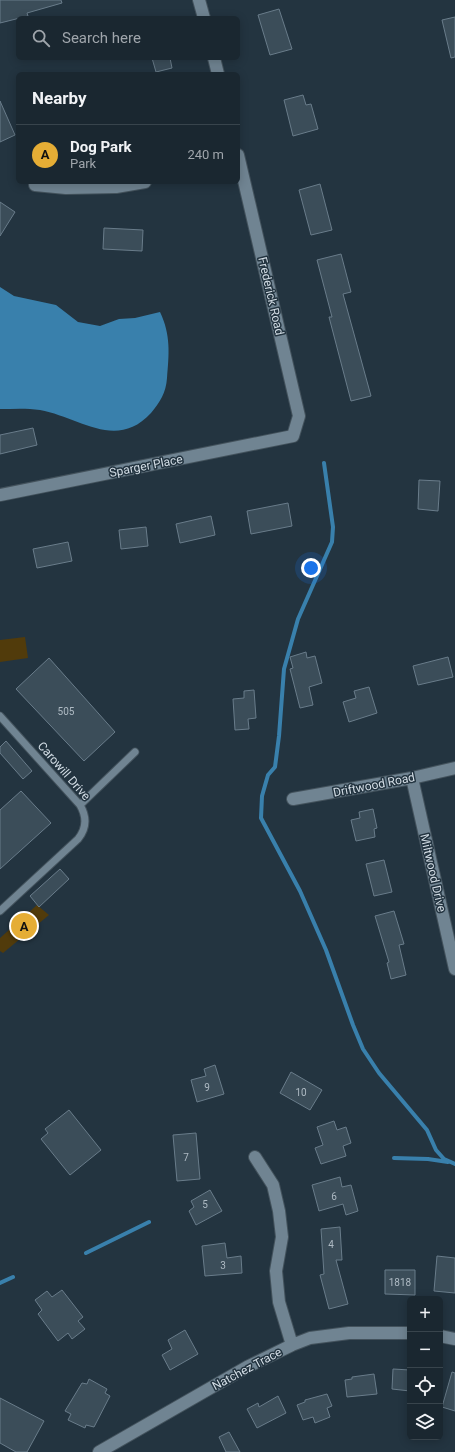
<!DOCTYPE html>
<meta charset="utf-8">
<style>
:root{--surface:#1a2730;--page:#27333c;--text:#f1f3f6;--muted:#9fa5ab;--line:#38444c;--accent:#e5ad35}
body{margin:0;font-family:Roboto,sans-serif;background:var(--page);color:var(--text)}
.controls{position:absolute;right:12px;bottom:12px;display:grid;overflow:hidden;border-radius:6px;box-shadow:0 2px 10px #0003}
.controls button{width:36px;height:36px;display:grid;place-items:center;padding:0;border:0;border-bottom:1px solid var(--line);background:var(--surface);color:var(--text);font:20px sans-serif}
.you{position:absolute;left:311px;top:568px;width:14px;height:14px;margin:-10px;border:3px solid #fff;border-radius:50%;background:#1a73e8;box-shadow:0 0 0 6px #1a73e833}
.badge{display:grid;place-items:center;width:26px;height:26px;border-radius:50%;background:var(--accent);color:#111;font-size:13px;font-weight:700}
.pin{position:absolute;translate:-50% -50%;border:2px solid #fff;box-shadow:0 1px 4px #0006}
.list{margin:0;padding:0;list-style:none}
h2{display:flex;justify-content:space-between;align-items:center;height:52px;margin:0;padding:0 16px;font-size:17px}
h2 small{font-size:13px;font-weight:400;color:var(--muted)}
.list li{display:grid;grid-template-columns:26px 1fr auto;gap:12px;align-items:center;box-sizing:border-box;height:60px;padding:0 16px;border-top:1px solid var(--line)}
.list b{display:block;font-size:15px;white-space:nowrap}
.list p{margin:0;font-size:13px;white-space:nowrap;color:var(--muted)}
.list em{font-size:13px;font-style:normal;color:var(--muted)}
.icon{flex:none;width:22px;height:22px;fill:none;stroke:currentColor;stroke-width:2;stroke-linecap:round;stroke-linejoin:round}
.map{position:relative;flex:none;width:455px;height:1452px;overflow:hidden}
.search{position:absolute;background:var(--surface);box-shadow:0 2px 10px #0003;left:16px;top:16px;width:224px;height:44px;display:flex;align-items:center;gap:10px;box-sizing:border-box;padding:0 14px;border-radius:6px;color:var(--muted);font-size:15px}
.panel{position:absolute;background:var(--surface);box-shadow:0 2px 10px #0003;left:16px;top:72px;width:224px;height:112px;border-radius:6px}
.map>svg:first-child{display:block}
.green{fill:#513b0b}
.water{fill:#3980ac}
.lines{fill:none;stroke-linecap:round;stroke-linejoin:round}
.stream{stroke:#3980ac;stroke-width:4}
.building{fill:#3b4d59;stroke:#697c8a}
.lane-casing{stroke:#43525c;stroke-width:9}
.street-casing{stroke:#43525c;stroke-width:14}
.lane{stroke:#708492;stroke-width:7}
.street{stroke:#708492;stroke-width:12}
.labels{text-anchor:middle;dominant-baseline:central;stroke-width:3;stroke-linejoin:round;paint-order:stroke}
.number-label{font-size:10px;fill:#aebac3}
.street-label{font-size:12px;fill:#d4dee6;stroke:#233440}
</style>
<div class="map">
<svg width="455" height="1452" viewBox="0 0 455 1452">
<rect width="100%" height="100%" fill="#233440"/>
<!-- green -->
<path class="green" d="M 25,637 L 28,658 L 0,662 L 0,640 Z
M 37,905 L 49,915 L 3,953 L 0,951 L 0,938 Z"/>
<!-- water -->
<path class="water" d="M 0,287 L 14,296 L 56,305 L 78,322 L 100,326 L 119,319 L 135,318 L 160,312 C 171,335 169,354 167,378 C 166,393 160,402 151,413 C 116,451 79,417 40,410 C 27,408 13,409 0,409 Z"/>
<g class="lines">
<!-- stream -->
<path class="stream" d="M 324,463 L 333,527 L 332,542 L 298,619 L 284,669 L 279,736 L 275,767 L 268,775 L 262,796 L 261,818 L 300,891 L 326,950 L 353,1025 L 363,1049 L 379,1073 L 427,1130 L 436,1150 L 444,1159 L 455,1164
M 394,1158 L 428,1159 L 448,1162
M 86,1253 L 149,1222
M 0,1283 L 13,1277"/>
</g>
<!-- building -->
<path class="building" d="M 0,0 L 61,0 L 62,3 L 27,13 L 28,16 L 0,23 Z
M 279,9 L 292,49 L 270,55 L 258,15 Z
M 455,17 L 455,57 L 451,58 L 442,20 Z
M 152,58 L 170,58 L 172,68 L 156,72 Z
M 303,95 L 306,105 L 311,104 L 318,129 L 293,136 L 284,100 Z
M 0,101 L 15,135 L 0,142 Z
M 320,184 L 332,230 L 311,235 L 299,190 Z
M 0,202 L 15,212 L 0,236 Z
M 104,228 L 143,230 L 142,251 L 103,249 Z
M 341,254 L 351,292 L 343,294 L 371,396 L 351,401 L 329,317 L 332,317 L 317,260 Z
M 33,428 L 37,445 L 0,454 L 0,435 Z
M 419,480 L 440,481 L 438,511 L 418,509 Z
M 288,503 L 292,526 L 251,534 L 247,511 Z
M 211,516 L 215,535 L 180,543 L 176,524 Z
M 146,527 L 148,546 L 121,549 L 119,530 Z
M 68,542 L 72,561 L 37,568 L 33,549 Z
M 306,652 L 307,658 L 315,656 L 322,683 L 309,687 L 313,705 L 300,708 L 290,669 L 293,668 L 290,657 Z
M 448,657 L 453,677 L 418,685 L 413,666 Z
M 49,658 L 115,732 L 84,761 L 16,689 Z
M 369,687 L 377,713 L 349,722 L 343,702 L 356,698 L 354,691 Z
M 254,690 L 256,718 L 248,719 L 249,729 L 235,730 L 233,699 L 244,698 L 244,691 Z
M 6,741 L 32,771 L 23,779 L 0,753 L 0,747 Z
M 21,791 L 51,823 L 0,869 L 0,810 Z
M 373,809 L 377,828 L 374,829 L 375,837 L 356,841 L 351,820 L 360,818 L 359,812 Z
M 384,860 L 392,892 L 374,896 L 366,864 Z
M 60,869 L 69,879 L 39,907 L 30,896 Z
M 394,911 L 404,944 L 399,945 L 406,975 L 391,979 L 387,963 L 389,962 L 375,916 Z
M 215,1065 L 224,1094 L 197,1102 L 191,1080 L 206,1076 L 204,1069 Z
M 291,1072 L 322,1090 L 310,1110 L 280,1093 Z
M 69,1110 L 101,1150 L 70,1175 L 41,1139 L 48,1133 L 45,1129 Z
M 334,1121 L 337,1130 L 346,1127 L 351,1143 L 343,1146 L 346,1156 L 321,1164 L 315,1148 L 323,1145 L 317,1127 Z
M 196,1133 L 200,1179 L 177,1181 L 173,1135 Z
M 340,1177 L 342,1187 L 351,1185 L 358,1211 L 346,1215 L 343,1204 L 319,1211 L 312,1185 Z
M 210,1190 L 222,1211 L 196,1225 L 189,1211 L 194,1207 L 191,1201 Z
M 340,1227 L 342,1260 L 336,1260 L 348,1304 L 329,1309 L 320,1275 L 324,1274 L 321,1229 Z
M 225,1243 L 227,1258 L 241,1256 L 242,1273 L 205,1276 L 202,1246 Z
M 437,1256 L 455,1258 L 455,1293 L 434,1291 Z
M 385,1270 L 415,1270 L 415,1295 L 385,1294 Z
M 62,1290 L 83,1317 L 78,1321 L 85,1329 L 72,1339 L 68,1333 L 58,1341 L 38,1314 L 42,1310 L 35,1300 L 47,1291 L 52,1297 Z
M 185,1330 L 198,1354 L 170,1370 L 162,1355 L 172,1349 L 168,1340 Z
M 393,1369 L 410,1370 L 410,1391 L 392,1389 Z
M 452,1372 L 455,1373 L 455,1411 L 442,1407 Z
M 374,1374 L 377,1394 L 347,1397 L 345,1380 L 352,1379 L 352,1377 Z
M 89,1379 L 107,1389 L 105,1393 L 110,1396 L 94,1427 L 86,1425 L 85,1428 L 68,1420 L 71,1414 L 65,1411 L 82,1383 L 87,1384 Z
M 327,1394 L 332,1406 L 327,1408 L 330,1417 L 315,1423 L 313,1417 L 303,1420 L 297,1405 L 305,1402 L 305,1400 Z
M 278,1396 L 286,1413 L 257,1428 L 247,1409 L 258,1403 L 259,1407 Z
M 0,1398 L 44,1421 L 27,1452 L 16,1452 L 0,1443 Z
M 229,1432 L 240,1452 L 226,1452 L 219,1437 Z"/>
<g class="lines">
<defs>
<path id="lane" d="M 0,716 L 80,805 C 87,817 87,828 78,839 L 0,911
M 80,805 L 135,752"/>
<path id="street" d="M 199,0 L 204,18
M 214,58 L 218,74
M 35,185 L 66,188 L 116,187 L 145,182
M 0,495 L 293,436 L 299,416 L 238,155
M 412,778 L 455,969
M 293,799 L 412,778 L 455,768
M 255,1157 L 273,1185 L 279,1211 L 282,1237 L 276,1271 L 279,1302 L 292,1345
M 440,1336 L 455,1339
M 99,1452 L 247,1367 L 292,1345 L 310,1338 L 349,1333 L 410,1333"/>
</defs>
<!-- lane casing -->
<use href="#lane" class="lane-casing"/>
<!-- street casing -->
<use href="#street" class="street-casing"/>
<!-- lane -->
<use href="#lane" class="lane"/>
<!-- street -->
<use href="#street" class="street"/>
</g>
<g class="labels">
<!-- number labels -->
<g class="number-label">
<text x="66" y="711">505</text>
<text x="207" y="1087">9</text>
<text x="301" y="1092">10</text>
<text x="186" y="1157">7</text>
<text x="334" y="1196">6</text>
<text x="205" y="1204">5</text>
<text x="331" y="1244">4</text>
<text x="223" y="1265">3</text>
<text x="400" y="1282">1818</text>
</g>
<!-- street labels -->
<g class="street-label">
<text transform="translate(271 296) rotate(77)">Frederick Road</text>
<text transform="translate(146 466) rotate(-11)">Sparger Place</text>
<text transform="translate(64 771) rotate(49)">Carowill Drive</text>
<text transform="translate(374 785) rotate(-11)">Driftwood Road</text>
<text transform="translate(433 873) rotate(77)">Miltwood Drive</text>
<text transform="translate(247 1369) rotate(-28)">Natchez Trace</text>
</g>
</g>
</svg>
<div class="controls">
<button>+</button>
<button>−</button>
<button><svg class="icon" aria-label="locate" viewBox="0 0 24 24"><circle cx="12" cy="12" r="6"/><path d="M12 2v4M12 18v4M2 12h4M18 12h4"/></svg></button>
<button><svg class="icon" aria-label="layers" viewBox="0 0 24 24"><path d="M12 4l9 5-9 5-9-5zM3 14l9 5 9-5"/></svg></button>
</div>
<div class="you"></div>
<div class="pin badge" style="left:24px;top:926px">A</div>
<div class="search"><svg class="icon" aria-label="search" viewBox="0 0 24 24"><circle cx="10" cy="10" r="6"/><path d="M15 15l6 6"/></svg>Search here</div>
<section class="panel">
<h2>Nearby<small></small></h2>
<ul class="list">
<li><span class="badge">A</span><div><b>Dog Park</b><p>Park</p></div><em>240 m</em></li>
</ul>
</section>
</div>
